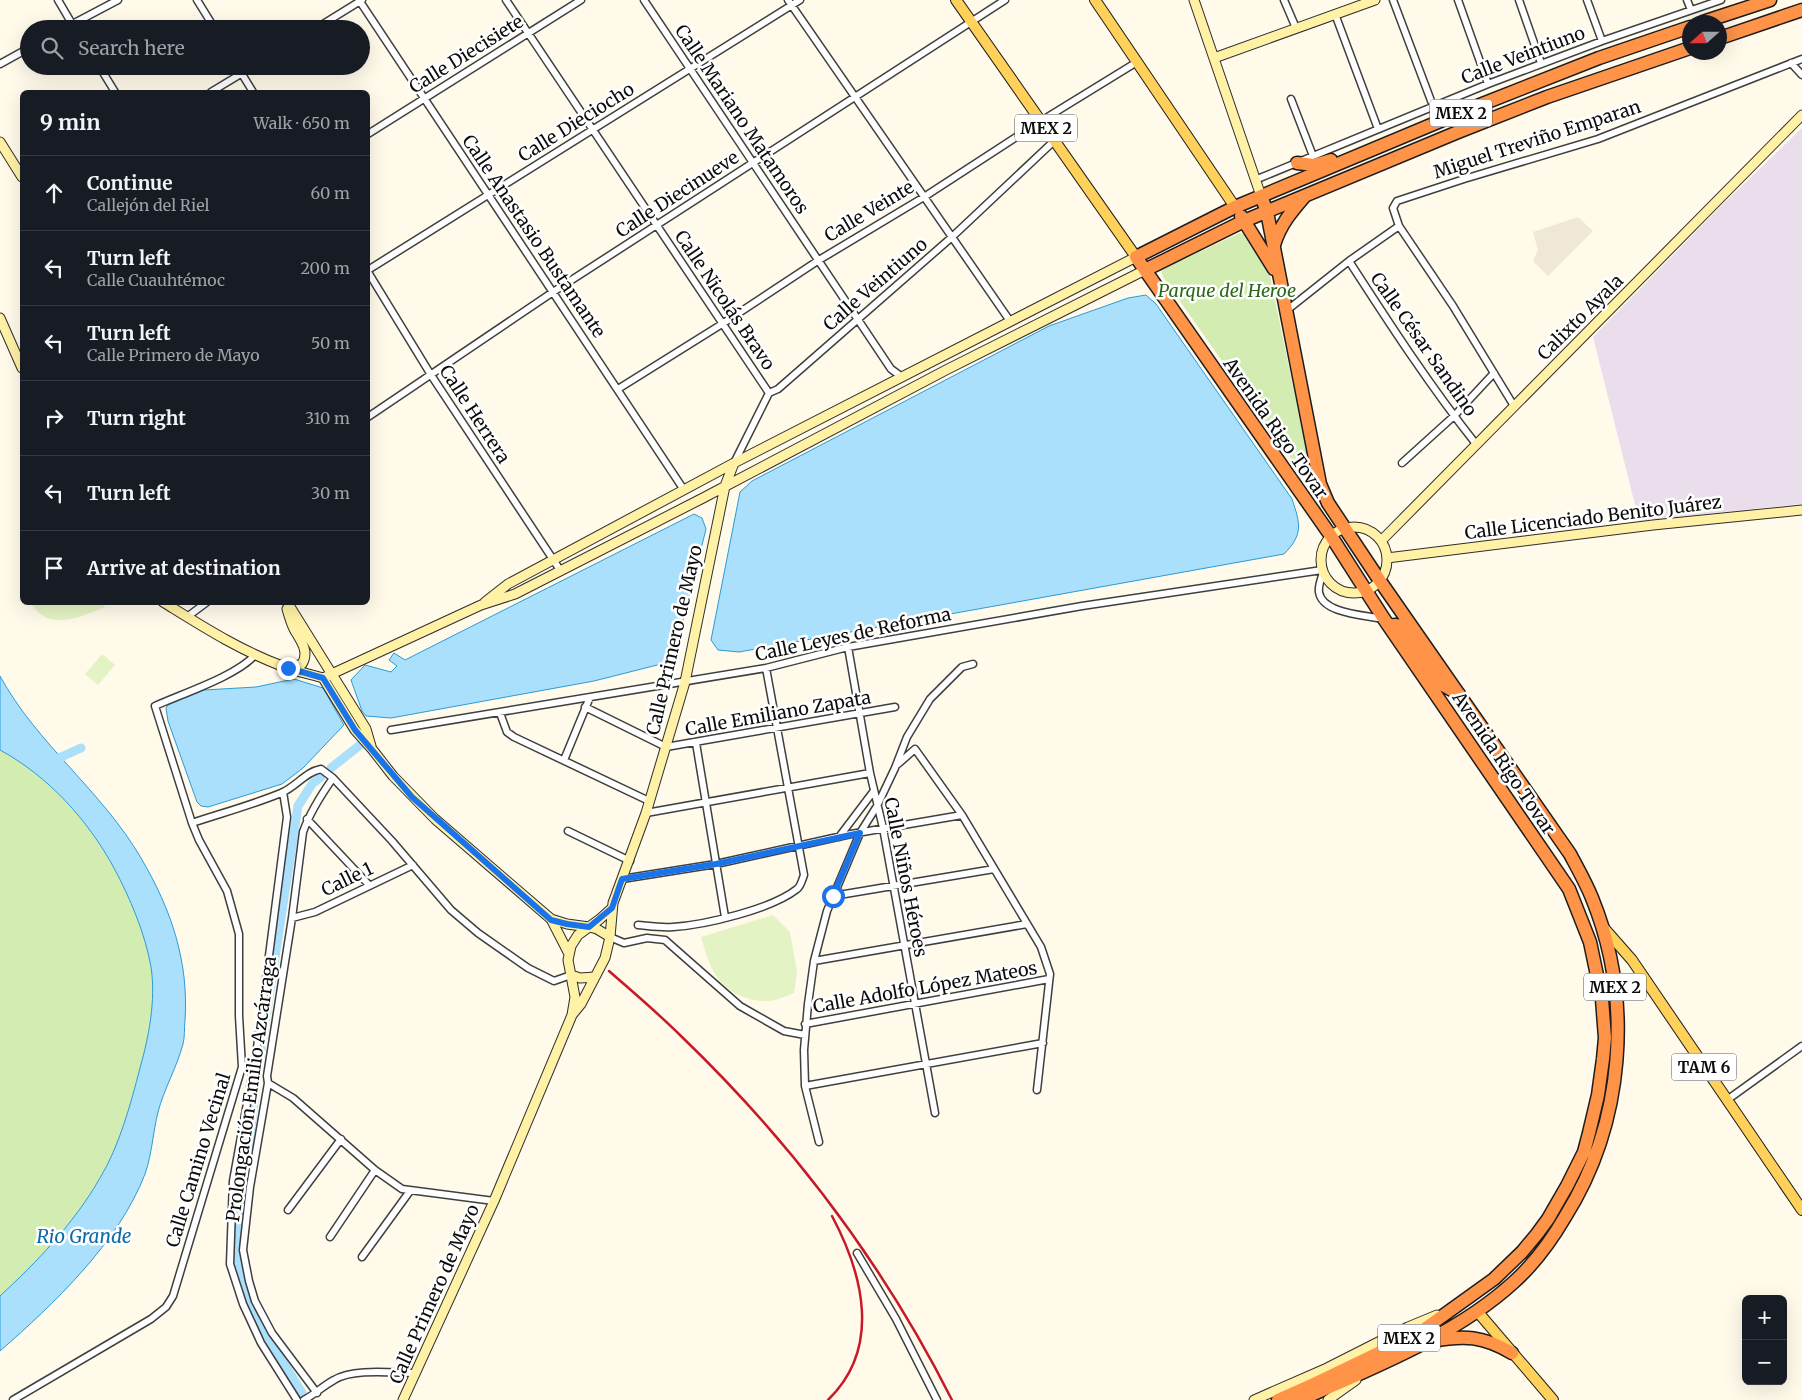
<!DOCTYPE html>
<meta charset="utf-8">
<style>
:root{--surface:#171b24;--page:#242831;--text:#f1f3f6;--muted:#9ea1a6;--line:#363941}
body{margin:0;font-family:Merriweather,serif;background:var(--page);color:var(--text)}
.controls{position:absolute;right:15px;bottom:15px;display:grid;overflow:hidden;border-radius:8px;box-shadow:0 5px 20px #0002}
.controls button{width:45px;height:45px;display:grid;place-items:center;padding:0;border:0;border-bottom:1px solid var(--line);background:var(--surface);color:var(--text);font:25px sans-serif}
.compass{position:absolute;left:1682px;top:15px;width:45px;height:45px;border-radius:50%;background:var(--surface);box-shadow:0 5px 20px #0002;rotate:249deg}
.stop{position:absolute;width:15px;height:15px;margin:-11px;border:4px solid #1a73e8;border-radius:50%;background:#fff}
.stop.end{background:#1a73e8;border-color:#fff;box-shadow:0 1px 5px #0008}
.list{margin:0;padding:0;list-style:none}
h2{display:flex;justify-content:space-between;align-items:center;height:65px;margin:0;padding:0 20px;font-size:21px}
h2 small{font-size:16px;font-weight:400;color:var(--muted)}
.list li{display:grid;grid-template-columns:32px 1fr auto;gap:15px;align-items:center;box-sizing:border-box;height:75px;padding:0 20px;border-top:1px solid var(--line)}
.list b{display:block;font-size:19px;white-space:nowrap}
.list p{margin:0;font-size:16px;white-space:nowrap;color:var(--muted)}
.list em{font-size:16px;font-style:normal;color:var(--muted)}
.icon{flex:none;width:28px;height:28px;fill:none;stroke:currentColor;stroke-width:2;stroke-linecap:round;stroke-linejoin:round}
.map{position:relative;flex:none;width:1802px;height:1400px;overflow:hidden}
.search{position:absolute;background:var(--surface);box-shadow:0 5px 20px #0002;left:20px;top:20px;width:350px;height:55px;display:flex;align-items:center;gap:12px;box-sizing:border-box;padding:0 18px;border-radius:28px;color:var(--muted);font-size:19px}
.panel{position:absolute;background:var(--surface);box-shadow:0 5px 20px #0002;left:20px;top:90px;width:350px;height:515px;border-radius:8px}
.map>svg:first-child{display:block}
.industrial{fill:#eadeec}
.green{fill:#d2ecb1}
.pitch{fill:#e4f3c3}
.plaza{fill:#efe8d9}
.water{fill:#aae0fb;stroke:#2b9bd8}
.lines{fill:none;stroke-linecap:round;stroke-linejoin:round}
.canal{stroke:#aae0fb;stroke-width:9}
.street-casing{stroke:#3f3f3f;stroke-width:9}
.secondary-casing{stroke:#2e2e2e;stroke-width:11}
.primary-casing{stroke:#1d1d1d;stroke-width:12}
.highway-casing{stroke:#1d1d1d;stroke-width:15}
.street{stroke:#fff;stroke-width:6}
.secondary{stroke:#fff1a5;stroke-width:9}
.primary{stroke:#ffd05a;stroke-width:10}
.highway{stroke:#ff9448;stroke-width:12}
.rail{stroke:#c61929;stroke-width:2.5}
.route{stroke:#1a73e8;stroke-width:6}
.labels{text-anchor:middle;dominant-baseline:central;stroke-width:5;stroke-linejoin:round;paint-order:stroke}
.shield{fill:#fff;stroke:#555;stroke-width:1}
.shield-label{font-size:16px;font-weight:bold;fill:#0c0c0c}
.street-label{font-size:18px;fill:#0c0c0c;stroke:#fff}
.park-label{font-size:18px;font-style:italic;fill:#2b6817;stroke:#fff}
.water-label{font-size:19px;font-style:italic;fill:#0c6aa7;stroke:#fff}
</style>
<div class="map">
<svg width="1802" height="1400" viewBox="0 0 1802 1400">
<rect width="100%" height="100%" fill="#fffaea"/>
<!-- industrial -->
<path class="industrial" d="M 1802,128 L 1802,504 L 1639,521 L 1593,337 L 1722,205 Z"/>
<!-- green -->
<path class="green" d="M 1240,233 L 1243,234 L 1270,276 L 1315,493 L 1163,277 L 1161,270 Z
M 0,750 C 48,776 88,820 114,868 C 130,898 145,933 151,967 C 156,1000 149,1036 140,1068 C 131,1103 119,1147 100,1178 C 75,1222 37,1262 0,1296 Z"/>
<!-- pitch -->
<path class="pitch" d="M 31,603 L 103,603 L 105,607 C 80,617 49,633 31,603 Z
M 102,654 L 115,665 L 98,685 L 85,674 Z
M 773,915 L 790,932 L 797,972 L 794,993 C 786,996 776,1001 768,1001 C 749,1002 728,993 717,977 C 709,966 705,950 701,937 Z"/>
<!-- plaza -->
<path class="plaza" d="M 1578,217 L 1593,231 L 1548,276 L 1533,261 L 1538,250 L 1533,232 Z"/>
<!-- water -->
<path class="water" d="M 1146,295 L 1156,304 L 1292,499 C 1300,523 1304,534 1284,554 L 739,652 L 718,650 L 711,640 L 740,492 L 752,481 L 1049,326 L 1128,298 Z
M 694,514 L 702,518 L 706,529 L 673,661 L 594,681 L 391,718 L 366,716 L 362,711 L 351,680 L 365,665 L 391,672 L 397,666 L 389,660 L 394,653 L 405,660 Z
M 0,676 C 37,744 102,791 141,858 C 171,909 189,961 185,1021 C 184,1028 185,1037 183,1044 C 177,1067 164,1089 158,1112 C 153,1132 152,1154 145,1174 C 119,1242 54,1304 0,1351 L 0,1296 C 37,1262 75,1222 100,1178 C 119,1147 131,1103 140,1068 C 149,1036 156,1000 151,967 C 145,933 130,898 114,868 C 88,820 48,776 0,750 Z
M 294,679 L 323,688 L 344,725 L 303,768 L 282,784 L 208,807 L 201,806 L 197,802 L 168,721 L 166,708 L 168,705 L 204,690 L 256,687 Z"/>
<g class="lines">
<!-- canal -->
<path class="canal" d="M 50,762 L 81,748
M 331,768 L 360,745
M 302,1393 L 256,1317 L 240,1278 L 236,1253 L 258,1069 L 298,806 L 312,784 L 321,777"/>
<defs>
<path id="street" d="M 58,0 L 75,29
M 197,0 L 215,29
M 359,0 L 684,490
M 506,0 L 769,393
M 644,0 L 891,369 L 902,377
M 788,0 L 1010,321
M 1284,0 L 1296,28
M 1393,0 L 1433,106
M 1458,0 L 1488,84
M 1519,0 L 1541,63
M 1587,0 L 1602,41
M 1687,0 L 1691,10
M 1335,14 L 1378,129
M 63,29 L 118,0
M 315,29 L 362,0
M 1791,63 L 1802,75
M 0,64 L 29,48
M 99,66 L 115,92
M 237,66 L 253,92
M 211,92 L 254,66
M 1291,99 L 1313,156
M 368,134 L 581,0
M 1255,180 L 1488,84 L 1602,41 L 1721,0
M 1349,261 C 1389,323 1430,386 1476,444
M 368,270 L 800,0
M 368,272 L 431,375 L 560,570
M 1286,311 L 1349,261 L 1399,226
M 618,389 L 722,324 L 819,260 L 924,197 L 1041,121 L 1137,62
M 1514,406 L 1453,306 L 1399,226 L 1393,208 L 1397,201 L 1464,179 L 1598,139 L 1802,59
M 368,417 L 553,292 L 1005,0
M 734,463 L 769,393 L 778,389 L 952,237 L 1054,141
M 1402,463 L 1454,416 L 1494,373
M 1323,573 C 1321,579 1318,586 1319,592 C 1322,614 1366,615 1383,619
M 187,617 L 207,602
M 848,647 L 870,773 L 883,828 L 935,1113
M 585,707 L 666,747 L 895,707
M 500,713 L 507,732 L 514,737 L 649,801
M 391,730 L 766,668 L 848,647 L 1082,606 L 1322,570
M 696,743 L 725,917
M 564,760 L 590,697
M 898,764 L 915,749 L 962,815 L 1041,947 L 1050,974 L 1037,1090
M 283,792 L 287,817 L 257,1048 L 233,1181 L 230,1264 L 243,1304 L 261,1343 L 297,1400
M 646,813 L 870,773
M 307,819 L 369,885
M 192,823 C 222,813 252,805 281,793 C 296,787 305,772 321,769 L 333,778 L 392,841 L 451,910 L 478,933 L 528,968 L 554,981 L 571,975
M 568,831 L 630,861
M 839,837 L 873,792
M 622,879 L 716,864 L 851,834 L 962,815
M 833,896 L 994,869
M 292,918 L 315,912 L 413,865
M 638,925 C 649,926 661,928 673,927 C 705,925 772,909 797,889 C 801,886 802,880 804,875 L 766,668
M 610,937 L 624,943 L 647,938 L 665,940 L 740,1006 L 784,1031 L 805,1035
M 814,961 L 1027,924
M 805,1024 L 1049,979
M 268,1083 L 293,1098 L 375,1170 L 402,1189 L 494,1201
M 805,1086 L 1043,1043
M 1727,1100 L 1802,1046
M 819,1142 L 805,1086 L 804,1050 L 808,1004 L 814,961 L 827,911 L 860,833 L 877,806 L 895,768 L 907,737 L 930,699 L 962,667 L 973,664
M 288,1210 L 341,1139
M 330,1237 L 375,1170
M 857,1253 L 896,1319 L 937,1400
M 362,1257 L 410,1191
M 317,1393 L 272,1333 L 255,1301 L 249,1281 L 243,1250 L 250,1187 L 268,1083 L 267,1076 L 292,918 L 303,832 C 310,812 321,795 333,778
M 13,1400 L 151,1319 L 166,1307 L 173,1296 L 242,1067 L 239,1016 L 239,934 L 227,891 L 199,840 L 192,823 L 155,706 C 181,694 237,676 255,655
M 304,1400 C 315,1394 323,1386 334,1380 C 353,1368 393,1373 415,1373"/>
<path id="secondary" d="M 1194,0 L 1261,196
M 1214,58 L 1375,0
M 0,142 L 22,177
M 0,318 L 22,368
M1321 560a33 33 0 1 1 66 0a33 33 0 1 1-66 0Z
M 1381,541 L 1802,115
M 1387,558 L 1653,525 L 1802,510
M 163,602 C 202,626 239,650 282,666 C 295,671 309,674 323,678 L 481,605 L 515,594 L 703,498 L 946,370 L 1145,270
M 287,602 L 366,729 L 371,746
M 485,602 L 508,584 L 734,463 L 1136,257
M 287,609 C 289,616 291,623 294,629 C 300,640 310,651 302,664 L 288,668
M 323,678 L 355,730 L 372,749 L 393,776 L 435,819 L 551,919 L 569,954
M 551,919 L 567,924 L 589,927 L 597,929 L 610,937
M 571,975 L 580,978 L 595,977
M 572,1015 L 581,1004 L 605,958 L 610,937 L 613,903 L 646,813 L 685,682 L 725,486 L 734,463
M 403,1400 L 494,1201 L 572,1015 L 575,997 L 568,960 L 571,946 L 578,935 L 600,919 L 612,908
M 1254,1400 L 1327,1368 L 1408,1327 L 1437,1315
M 1328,1400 L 1356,1380"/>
<path id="primary" d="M 956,0 L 1136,257
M 1095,0 L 1235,207
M 1603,927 L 1632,960 L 1802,1210
M 1477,1311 L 1553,1400"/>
<path id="highway" d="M 1703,22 L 1770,0
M 1720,38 L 1802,10
M 1297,163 L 1314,165 L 1331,160
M 1261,196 L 1267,212 L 1320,484 L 1328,503 L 1380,581 L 1570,854 C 1578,869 1586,883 1592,898 C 1634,1001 1624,1123 1565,1217 C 1551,1241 1535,1263 1514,1282 C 1455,1336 1372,1368 1300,1400
M 1241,216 L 1274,269
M 1274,245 C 1280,225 1291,212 1304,197
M 1145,270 L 1244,221 L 1458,132 L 1547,97 L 1690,48
M 1389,626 C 1397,624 1400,625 1406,630 L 1441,684 L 1459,694
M 1432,1341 C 1465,1335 1483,1336 1512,1353
M 1278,1400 L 1316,1383 L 1416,1335 L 1494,1279 L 1522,1252 L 1537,1234 L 1548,1219 L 1567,1186 L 1584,1152 L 1589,1133 L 1598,1095 L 1603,1059 L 1605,1038 L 1602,999 L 1590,942 L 1569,889 L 1384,619 L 1331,536 L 1136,257 L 1235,207 L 1462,112 L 1599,58 L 1690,27"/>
</defs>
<!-- street casing -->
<use href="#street" class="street-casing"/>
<!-- secondary casing -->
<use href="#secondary" class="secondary-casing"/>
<!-- primary casing -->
<use href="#primary" class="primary-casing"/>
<!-- highway casing -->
<use href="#highway" class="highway-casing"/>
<!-- street -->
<use href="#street" class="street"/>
<!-- secondary -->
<use href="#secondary" class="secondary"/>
<!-- primary -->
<use href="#primary" class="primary"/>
<!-- highway -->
<use href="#highway" class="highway"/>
<!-- rail -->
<path class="rail" d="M 609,971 C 634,993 659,1014 682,1037 C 791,1142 884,1265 952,1400
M 828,1400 C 882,1348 863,1274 832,1216"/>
</g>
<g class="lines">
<!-- route -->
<path class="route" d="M 288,668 L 323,678 L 355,730 L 412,797 L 551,920 L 567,924 L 589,927 L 612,908 L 622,879 L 716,864 L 860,833 L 833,896"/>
</g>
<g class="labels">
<!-- shield labels -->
<g class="shield">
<rect x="1430" y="99.5" width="62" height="27" rx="4"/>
<rect x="1015" y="114.5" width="62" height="27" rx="4"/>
<rect x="1584" y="973.5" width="62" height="27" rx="4"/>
<rect x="1671.5" y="1053.5" width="65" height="27" rx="4"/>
<rect x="1378" y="1324.5" width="62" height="27" rx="4"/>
</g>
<g class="shield-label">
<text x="1461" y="113">MEX 2</text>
<text x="1046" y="128">MEX 2</text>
<text x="1615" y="987">MEX 2</text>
<text x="1704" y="1067">TAM 6</text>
<text x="1409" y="1338">MEX 2</text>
</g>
<!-- street labels -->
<g class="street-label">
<text transform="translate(466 54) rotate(-32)">Calle Diecisiete</text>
<text transform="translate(1523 55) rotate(-21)">Calle Veintiuno</text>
<text transform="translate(742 119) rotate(56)">Calle Mariano Matamoros</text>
<text transform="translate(576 122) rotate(-32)">Calle Dieciocho</text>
<text transform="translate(1537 139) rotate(-18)">Miguel Treviño Emparan</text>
<text transform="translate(677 194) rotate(-33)">Calle Diecinueve</text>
<text transform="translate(869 211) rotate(-31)">Calle Veinte</text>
<text transform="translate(534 236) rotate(56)">Calle Anastasio Bustamante</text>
<text transform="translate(875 284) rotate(-41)">Calle Veintiuno</text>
<text transform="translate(725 300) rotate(56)">Calle Nicolás Bravo</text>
<text transform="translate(1580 317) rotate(-45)">Calixto Ayala</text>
<text transform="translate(1424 344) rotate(55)">Calle César Sandino</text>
<text transform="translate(475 414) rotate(57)">Calle Herrera</text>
<text transform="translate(1276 428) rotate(55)">Avenida Rigo Tovar</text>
<text transform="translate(1593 517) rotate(-7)">Calle Licenciado Benito Juárez</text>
<text transform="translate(853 634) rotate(-12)">Calle Leyes de Reforma</text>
<text transform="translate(674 640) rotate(-77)">Calle Primero de Mayo</text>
<text transform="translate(778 713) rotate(-10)">Calle Emiliano Zapata</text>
<text transform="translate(1504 763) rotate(56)">Avenida Rigo Tovar</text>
<text transform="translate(906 877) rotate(79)">Calle Niños Héroes</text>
<text transform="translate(347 879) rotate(-26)">Calle 1</text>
<text transform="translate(925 987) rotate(-10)">Calle Adolfo López Mateos</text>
<text transform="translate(251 1089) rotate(-82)">Prolongación Emilio Azcárraga</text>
<text transform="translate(198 1160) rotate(-73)">Calle Camino Vecinal</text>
<text transform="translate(434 1294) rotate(-66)">Calle Primero de Mayo</text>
</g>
<!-- park labels -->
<g class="park-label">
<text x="1227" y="290">Parque del Heroe</text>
</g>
<!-- water labels -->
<g class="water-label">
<text x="84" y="1236">Rio Grande</text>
</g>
</g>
</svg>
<div class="controls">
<button>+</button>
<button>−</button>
</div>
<svg class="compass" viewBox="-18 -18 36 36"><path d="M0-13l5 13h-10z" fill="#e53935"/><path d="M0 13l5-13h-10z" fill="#9ea1a6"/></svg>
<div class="stop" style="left:833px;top:896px"></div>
<div class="stop end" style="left:288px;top:668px"></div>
<div class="search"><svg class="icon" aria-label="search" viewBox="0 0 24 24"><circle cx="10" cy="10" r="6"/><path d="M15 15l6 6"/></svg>Search here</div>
<section class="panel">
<h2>9 min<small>Walk · 650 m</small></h2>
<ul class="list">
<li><svg class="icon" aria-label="ahead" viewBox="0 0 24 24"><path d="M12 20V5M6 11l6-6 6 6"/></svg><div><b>Continue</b><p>Callejón del Riel</p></div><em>60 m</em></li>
<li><svg class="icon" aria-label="left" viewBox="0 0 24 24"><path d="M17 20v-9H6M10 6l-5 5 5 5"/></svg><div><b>Turn left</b><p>Calle Cuauhtémoc</p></div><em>200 m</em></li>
<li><svg class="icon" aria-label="left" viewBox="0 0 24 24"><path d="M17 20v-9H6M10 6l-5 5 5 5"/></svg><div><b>Turn left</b><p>Calle Primero de Mayo</p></div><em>50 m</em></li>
<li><svg class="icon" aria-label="right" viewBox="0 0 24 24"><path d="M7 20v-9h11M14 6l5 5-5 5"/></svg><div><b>Turn right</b></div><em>310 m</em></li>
<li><svg class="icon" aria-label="left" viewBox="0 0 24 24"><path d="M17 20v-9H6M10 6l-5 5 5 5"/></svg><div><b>Turn left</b></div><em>30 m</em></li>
<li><svg class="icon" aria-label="arrive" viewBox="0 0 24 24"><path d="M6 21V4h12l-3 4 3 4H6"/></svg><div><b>Arrive at destination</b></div></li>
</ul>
</section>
</div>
